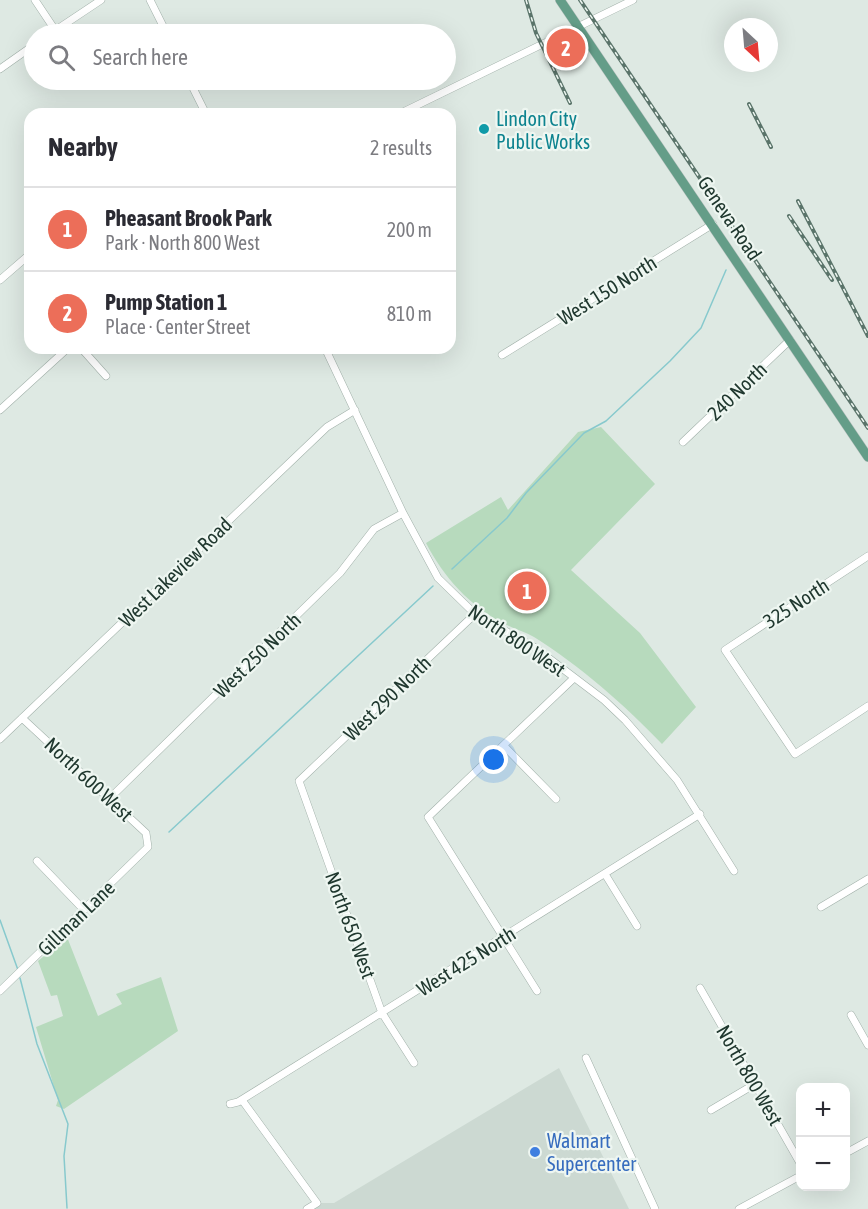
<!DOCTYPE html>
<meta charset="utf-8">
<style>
:root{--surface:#fff;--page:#f7f7f7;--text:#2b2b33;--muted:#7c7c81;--line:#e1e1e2;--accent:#ec6e59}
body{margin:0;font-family:"Asap Condensed",sans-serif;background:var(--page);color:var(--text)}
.controls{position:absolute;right:18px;bottom:18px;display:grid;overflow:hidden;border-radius:12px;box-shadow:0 6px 24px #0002}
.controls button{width:54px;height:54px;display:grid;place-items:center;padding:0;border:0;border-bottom:2px solid var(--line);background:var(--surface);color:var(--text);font:30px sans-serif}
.compass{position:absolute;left:724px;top:18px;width:54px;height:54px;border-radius:50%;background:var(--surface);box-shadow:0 6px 24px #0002;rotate:154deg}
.you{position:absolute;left:494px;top:760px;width:21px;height:21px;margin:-15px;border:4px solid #fff;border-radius:50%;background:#1a73e8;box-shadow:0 0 0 9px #1a73e833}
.badge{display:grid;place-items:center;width:39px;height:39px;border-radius:50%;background:var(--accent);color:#fff;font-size:20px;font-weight:700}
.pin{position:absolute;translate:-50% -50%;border:3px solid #fff;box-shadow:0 2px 6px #0006}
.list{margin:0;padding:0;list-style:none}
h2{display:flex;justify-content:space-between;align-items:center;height:78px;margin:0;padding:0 24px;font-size:26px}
h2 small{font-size:20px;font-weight:400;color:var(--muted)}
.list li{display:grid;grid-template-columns:39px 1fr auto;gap:18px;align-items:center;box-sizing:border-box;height:84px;padding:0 24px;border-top:2px solid var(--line)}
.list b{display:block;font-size:22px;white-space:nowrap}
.list p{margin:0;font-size:20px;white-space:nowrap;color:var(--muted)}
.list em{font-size:20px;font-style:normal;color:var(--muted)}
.icon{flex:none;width:33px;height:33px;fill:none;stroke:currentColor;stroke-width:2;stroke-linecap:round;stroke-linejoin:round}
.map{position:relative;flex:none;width:868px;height:1209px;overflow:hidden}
.search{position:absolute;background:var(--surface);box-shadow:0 6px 24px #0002;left:24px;top:24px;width:432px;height:66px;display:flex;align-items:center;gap:15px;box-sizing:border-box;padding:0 21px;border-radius:33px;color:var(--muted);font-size:22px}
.panel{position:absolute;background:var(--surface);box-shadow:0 6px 24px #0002;left:24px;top:108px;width:432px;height:246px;border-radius:18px}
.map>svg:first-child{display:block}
.built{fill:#ccd9d2}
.green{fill:#b7dabd}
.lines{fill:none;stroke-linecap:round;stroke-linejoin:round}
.stream{stroke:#87c9cd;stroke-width:1.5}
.minor-casing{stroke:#a1b0a9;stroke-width:8}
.major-casing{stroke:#bcc3c1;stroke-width:10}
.minor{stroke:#fff;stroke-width:7}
.major{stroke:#649d88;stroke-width:9}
.rail-casing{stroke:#5a746a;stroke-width:4}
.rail{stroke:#eef6f1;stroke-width:1.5;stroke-dasharray:4.5;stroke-linecap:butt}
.culture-dot{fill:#0f9aa8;stroke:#eef6f1;stroke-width:2}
.shop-dot{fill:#3f7fe0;stroke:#eef6f1;stroke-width:2}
.labels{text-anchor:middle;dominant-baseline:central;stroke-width:4.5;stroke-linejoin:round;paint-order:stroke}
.culture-label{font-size:20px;fill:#0d838f;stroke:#eef6f1;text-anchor:start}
.street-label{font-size:20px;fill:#20382f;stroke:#eef6f1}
.shop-label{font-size:20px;fill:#366cbe;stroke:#eef6f1;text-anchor:start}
</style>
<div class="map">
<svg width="868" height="1209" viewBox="0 0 868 1209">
<rect width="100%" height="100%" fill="#dee9e3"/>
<!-- built -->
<path class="built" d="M 559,1068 L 629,1209 L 307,1209 L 317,1203 L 334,1203 Z"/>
<!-- green -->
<path class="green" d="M 601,427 L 655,484 L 571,570 L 640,633 L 696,707 L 662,744 C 625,705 580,666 534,637 C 525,632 514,629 505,624 C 470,607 443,576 426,543 L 501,497 L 508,510 L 578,432 Z
M 67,937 L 98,1016 L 122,1004 L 116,994 L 161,977 L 178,1031 L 64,1109 L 56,1106 L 58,1100 L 36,1027 L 63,1016 L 57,995 L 51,996 L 38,961 Z"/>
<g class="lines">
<!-- stream -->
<path class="stream" d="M 452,569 L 507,518 L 526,493 L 584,433 L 606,421 L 670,361 L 701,328 L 726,270
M 169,832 L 433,586
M 0,920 L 18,970
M 20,978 L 37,1044 L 68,1124 L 64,1156 L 67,1208"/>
<defs>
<path id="minor" d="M 35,0 L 55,30
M 150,0 L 167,34
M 50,34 L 101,0
M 0,69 L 34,45
M 189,80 L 206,114
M 399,114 L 633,0
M 0,280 L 30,254
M 81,348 L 106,376
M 325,348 L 403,513 L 438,578 L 475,614 L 534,647 L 604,700 L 625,720 L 677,780 L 734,871
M 502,355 L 713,224
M 0,410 L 68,348
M 683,442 L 790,340
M 868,556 L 725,650 L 795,754 L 868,706
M 0,739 L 327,427 L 355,410
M 504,746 L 556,799
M 110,798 L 340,573 L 374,529 L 403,513
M 37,861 L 84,910
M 605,874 L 637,926
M 821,907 L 868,879
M 700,988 L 800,1163
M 0,991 L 148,847 L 146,833 L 22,718
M 537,991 L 428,817 L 574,678
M 851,1015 L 868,1045
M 586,1058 L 655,1209
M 414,1063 L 382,1013 L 299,781 L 475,614
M 242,1100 L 317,1203 L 307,1209
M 230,1104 L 238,1102 L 700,814
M 711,1110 L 755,1084
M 846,1153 L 868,1141
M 739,1209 L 800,1176"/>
<path id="major" d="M 560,0 L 868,457"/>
</defs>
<!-- minor casing -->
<use href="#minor" class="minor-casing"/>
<!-- major casing -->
<use href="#major" class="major-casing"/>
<!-- minor -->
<use href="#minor" class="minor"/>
<!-- major -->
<use href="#major" class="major"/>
<defs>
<path id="rail" d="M 526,0 L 536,33 L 570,103
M 580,0 L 868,428
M 749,104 L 771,147
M 798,201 L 868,336
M 789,216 L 832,280"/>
</defs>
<!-- rail casing -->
<use href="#rail" class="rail-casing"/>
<!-- rail -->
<use href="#rail" class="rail"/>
</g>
<!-- markers -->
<circle class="culture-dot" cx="484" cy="129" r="6"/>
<circle class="shop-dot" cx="535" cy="1152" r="6"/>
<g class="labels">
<!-- culture labels -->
<g class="culture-label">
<text x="496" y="118">Lindon City<tspan x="496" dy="23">Public Works</tspan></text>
</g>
<!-- street labels -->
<g class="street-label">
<text transform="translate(730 218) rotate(56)">Geneva Road</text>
<text transform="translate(607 290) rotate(-32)">West 150 North</text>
<text transform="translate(737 391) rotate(-44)">240 North</text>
<text transform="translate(175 572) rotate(-44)">West Lakeview Road</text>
<text transform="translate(796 603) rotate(-33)">325 North</text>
<text transform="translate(517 640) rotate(34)">North 800 West</text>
<text transform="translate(257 655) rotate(-44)">West 250 North</text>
<text transform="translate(387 698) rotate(-44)">West 290 North</text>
<text transform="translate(89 779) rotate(43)">North 600 West</text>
<text transform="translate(76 918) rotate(-44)">Gillman Lane</text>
<text transform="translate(351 925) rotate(70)">North 650 West</text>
<text transform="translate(466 961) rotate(-32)">West 425 North</text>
<text transform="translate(750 1075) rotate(60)">North 800 West</text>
</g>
<!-- shop labels -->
<g class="shop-label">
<text x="547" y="1140">Walmart<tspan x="547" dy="23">Supercenter</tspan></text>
</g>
</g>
</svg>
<div class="controls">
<button>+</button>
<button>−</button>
</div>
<svg class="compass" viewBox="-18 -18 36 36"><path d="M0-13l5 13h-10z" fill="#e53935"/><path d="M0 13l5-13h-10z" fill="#7c7c81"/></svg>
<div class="you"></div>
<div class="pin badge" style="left:527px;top:591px">1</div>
<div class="pin badge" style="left:566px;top:48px">2</div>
<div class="search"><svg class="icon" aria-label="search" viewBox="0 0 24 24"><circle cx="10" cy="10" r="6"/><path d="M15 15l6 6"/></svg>Search here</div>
<section class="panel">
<h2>Nearby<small>2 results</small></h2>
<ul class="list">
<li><span class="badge">1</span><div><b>Pheasant Brook Park</b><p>Park · North 800 West</p></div><em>200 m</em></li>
<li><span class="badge">2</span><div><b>Pump Station 1</b><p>Place · Center Street</p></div><em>810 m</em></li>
</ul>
</section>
</div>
